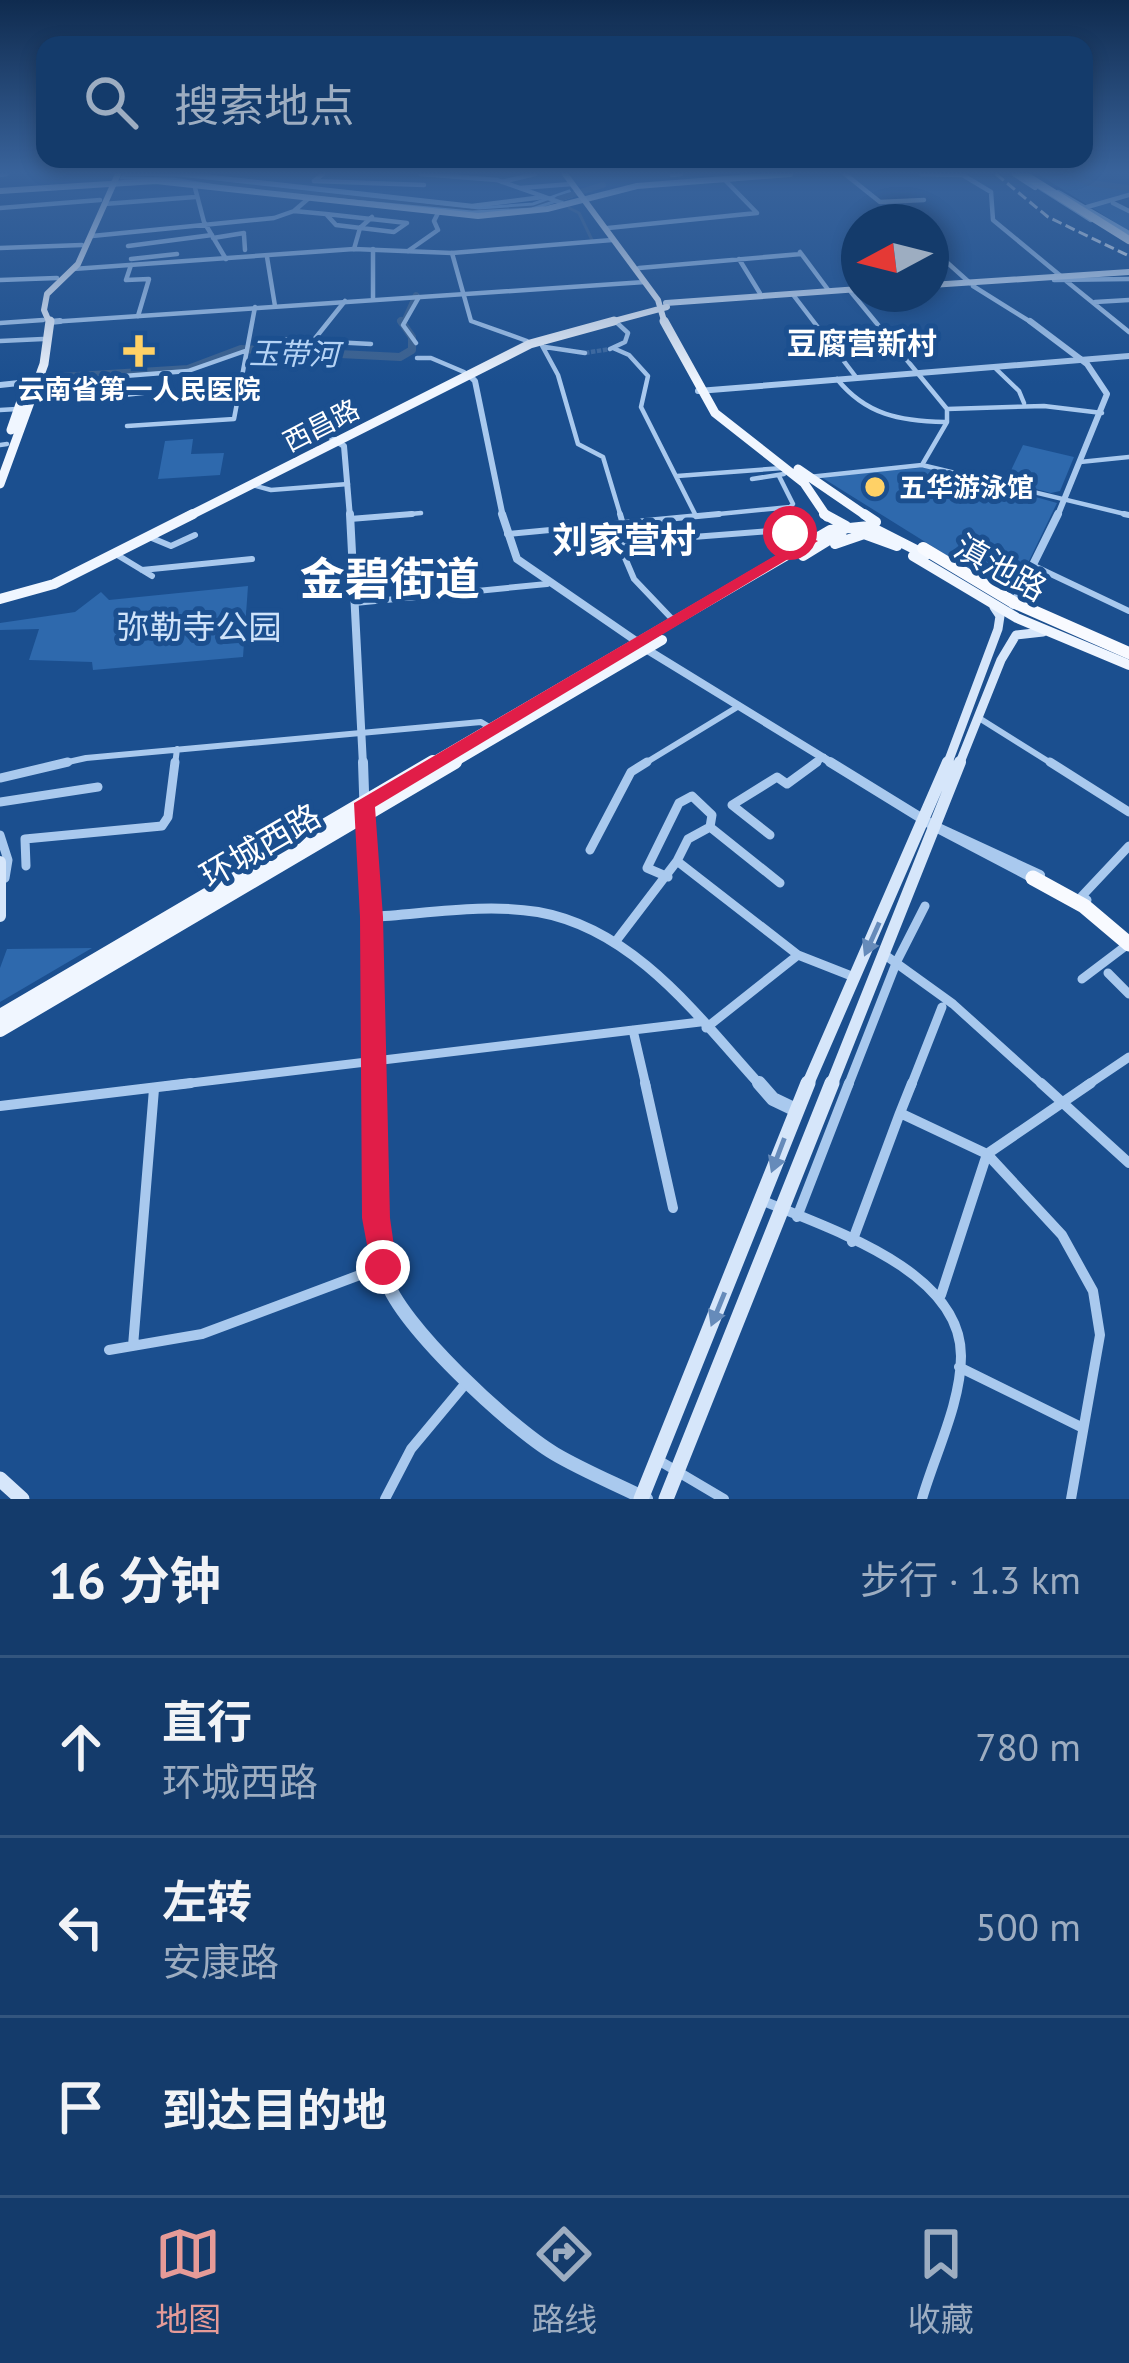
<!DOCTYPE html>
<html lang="zh">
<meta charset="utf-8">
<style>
:root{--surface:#143b6b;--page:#1d4271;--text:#f1f3f6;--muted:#9dadc1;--line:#33557e;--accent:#e69b98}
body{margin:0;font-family:"PT Sans","Noto Sans SC",sans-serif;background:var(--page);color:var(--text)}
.compass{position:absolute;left:841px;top:204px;width:108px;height:108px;border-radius:50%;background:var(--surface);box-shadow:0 6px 18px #0003;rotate:263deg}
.stop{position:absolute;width:36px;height:36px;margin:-27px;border:9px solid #e11d48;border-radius:50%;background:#fff}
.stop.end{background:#e11d48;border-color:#fff;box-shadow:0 3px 12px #0008}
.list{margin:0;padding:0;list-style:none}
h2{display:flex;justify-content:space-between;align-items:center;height:156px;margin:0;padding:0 48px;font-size:51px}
h2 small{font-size:39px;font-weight:400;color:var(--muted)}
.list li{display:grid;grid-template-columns:78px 1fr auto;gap:36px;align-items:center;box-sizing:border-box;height:180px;padding:0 48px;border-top:3px solid var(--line)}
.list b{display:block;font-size:45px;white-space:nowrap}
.list p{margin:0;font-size:39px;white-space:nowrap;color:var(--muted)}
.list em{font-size:39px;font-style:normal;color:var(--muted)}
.icon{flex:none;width:66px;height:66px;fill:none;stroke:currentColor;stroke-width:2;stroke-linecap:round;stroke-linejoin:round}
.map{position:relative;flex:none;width:1129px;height:1499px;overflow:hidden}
.search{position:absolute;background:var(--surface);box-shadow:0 6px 18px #0003;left:36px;right:36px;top:36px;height:132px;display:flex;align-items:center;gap:30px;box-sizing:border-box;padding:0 42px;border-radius:24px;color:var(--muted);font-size:45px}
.sheet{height:696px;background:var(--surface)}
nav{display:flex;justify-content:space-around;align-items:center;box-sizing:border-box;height:168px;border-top:3px solid var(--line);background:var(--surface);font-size:33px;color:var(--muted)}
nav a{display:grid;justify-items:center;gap:6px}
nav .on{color:var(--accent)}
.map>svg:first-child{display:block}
.green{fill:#2e69ad}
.water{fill:#3c6290;stroke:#9cc4f0;stroke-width:3}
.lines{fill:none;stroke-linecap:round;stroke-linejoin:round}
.canal{stroke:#3c6290;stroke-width:3}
.river-far1{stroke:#3c6290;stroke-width:6}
.river{stroke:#3c6290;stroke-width:8}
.minor-tunnel{stroke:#3d69a0;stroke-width:4.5;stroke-dasharray:4.5 1.5;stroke-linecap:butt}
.minor-far3{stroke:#a9c9ee;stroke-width:4.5}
.minor-far2{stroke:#a9c9ee;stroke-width:6}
.minor-far1{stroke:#a9c9ee;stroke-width:9}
.minor{stroke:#a9c9ee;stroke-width:10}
.tertiary-far4{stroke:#a9c9ee;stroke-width:4.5}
.tertiary-far3{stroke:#a9c9ee;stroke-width:6}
.tertiary-far2{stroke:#a9c9ee;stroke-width:8}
.tertiary-far1{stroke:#a9c9ee;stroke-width:10}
.tertiary{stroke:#a9c9ee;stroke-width:14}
.secondary-far3{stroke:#d6e6fa;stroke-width:6}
.secondary-far2{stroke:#d6e6fa;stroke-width:9}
.secondary-far1{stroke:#d6e6fa;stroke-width:12}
.secondary{stroke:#d6e6fa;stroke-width:15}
.primary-far3{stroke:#f0f6ff;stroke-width:6}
.primary-far2{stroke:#f0f6ff;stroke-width:9}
.primary-far1{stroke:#f0f6ff;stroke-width:10}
.primary{stroke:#f0f6ff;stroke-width:14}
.trunk-far2{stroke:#f8faff;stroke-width:8}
.trunk-far1{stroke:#f8faff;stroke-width:12}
.trunk{stroke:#f8faff;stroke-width:15}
.rail{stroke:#fff;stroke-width:3;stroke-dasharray:10 4.5;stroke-linecap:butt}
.oneway{fill:#668bba}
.route{fill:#e11d48}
.poi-dot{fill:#ffd166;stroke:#1b4f8f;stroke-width:4.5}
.labels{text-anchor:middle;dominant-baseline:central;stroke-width:10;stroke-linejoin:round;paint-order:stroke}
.far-poi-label{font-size:27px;font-weight:bold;fill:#fff;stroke:#1b4f8f}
.far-street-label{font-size:27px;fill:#fff;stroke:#1b4f8f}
.far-neighbourhood-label{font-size:30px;font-weight:bold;fill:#fff;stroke:#1b4f8f}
.far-water-label{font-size:30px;font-style:italic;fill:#b5d3f5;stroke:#1b4f8f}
.street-label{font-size:33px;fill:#fff;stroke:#1b4f8f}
.park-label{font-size:33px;fill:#cfe3fa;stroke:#1b4f8f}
.neighbourhood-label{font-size:36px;font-weight:bold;fill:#fff;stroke:#1b4f8f}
.district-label{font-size:45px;font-weight:bold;fill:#fff;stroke:#1b4f8f}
</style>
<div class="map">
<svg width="1129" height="1499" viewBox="0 0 1129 1499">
<rect width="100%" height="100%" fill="#1b4f8f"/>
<!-- green -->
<path class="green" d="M 1038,174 C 1070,174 1097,182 1129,186 L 1129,194 L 1116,196 L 1111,203 L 1129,213 L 1129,231 Z
M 193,439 L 191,454 L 224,453 L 220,475 L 158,479 L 165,441 Z
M 1023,445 L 1074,457 L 1060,491 L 1051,493 L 1006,481 Z
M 928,467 L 1057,503 L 1012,596 L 821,477 Z
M 248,586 L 243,657 L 93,670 L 92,662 L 29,660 L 39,629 L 0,630 L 0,623 L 75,612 L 101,592 L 109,600 Z
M 92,948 L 0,1002 L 0,968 L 7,949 Z"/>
<!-- water -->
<path class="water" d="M 124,174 L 180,175 L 479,208 L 533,204 L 569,191 L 572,196 L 532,209 L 472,212 L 247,191 L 173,179 L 122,178 Z"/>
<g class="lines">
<!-- canal -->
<path class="canal" d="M 569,208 L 579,213 L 592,240"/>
<!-- river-far1 -->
<path class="river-far1" d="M 1071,174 L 1089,183 L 1129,188
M 558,199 L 603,185
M 403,324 L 416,295"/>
<!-- river -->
<path class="river" d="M 45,378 L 188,369 L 241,349 L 400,357 L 412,350 L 412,337 L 401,321"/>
<!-- minor-tunnel -->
<path class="minor-tunnel" d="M 585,353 L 610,349"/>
<!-- minor-far3 -->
<path class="minor-far3" d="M 183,174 L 472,206 L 543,197
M 323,174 L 314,181 L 424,185
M 845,174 L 880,202 L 924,200
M 921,174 L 962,175
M 961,174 L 991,192 L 993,220 L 1062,277
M 0,175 L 6,174
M 672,175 L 681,174
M 502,182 L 535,174
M 194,184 L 204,222 L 226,259
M 1039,187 L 1091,220
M 520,188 L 572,184
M 1058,192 L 1129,233
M 104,204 L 195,197
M 1087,207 L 1129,195
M 294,211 L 326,214
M 326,214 L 407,223 L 394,232 L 336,225 Z
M 608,228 L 757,213 L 724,179
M 244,235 L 245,250
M 92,236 L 274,218 L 294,211 L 309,198
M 213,238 L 244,233
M 128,246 L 212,235
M 0,248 L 82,245
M 931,248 L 970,283
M 354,249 L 360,228 L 372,217
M 373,249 L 373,299
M 408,251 L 438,230 L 434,221 L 438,213
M 800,252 L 829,291
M 452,253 L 471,321 L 527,341
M 267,257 L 275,306
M 131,259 L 177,254
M 739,259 L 761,295
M 131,265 L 126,280 L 149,279 L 138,316
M 639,268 L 801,254
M 0,280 L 57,278
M 1054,280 L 1129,279
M 1065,280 L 1129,332
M 851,292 L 947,409 L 947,422 L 922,465
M 794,296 L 856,377
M 1095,302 L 1129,300
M 0,323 L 43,320
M 275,339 L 371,344
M 539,340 L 558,375 L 578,444 L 603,457 L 621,517
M 0,341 L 43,339
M 313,341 L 345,301
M 416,343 L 403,325 L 419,297
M 545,347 L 585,353
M 613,348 L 629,355 L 648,376 L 641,407 L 696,516
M 610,349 L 625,342 L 628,333 L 614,320
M 417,358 L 431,358 L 464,372
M 994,367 L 1019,391 L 1024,403
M 94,376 L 89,399 L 151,392
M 837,379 C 866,415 900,421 945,422
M 35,383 L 188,371 L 245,351
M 947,409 L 1044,406 L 1102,413
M 0,410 L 17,409
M 127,426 L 234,419 L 255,307
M 0,445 L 7,444
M 1080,462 L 1129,457
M 677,476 L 783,468
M 809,477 L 922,465 L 1129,515
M 752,479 L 784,474
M 252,485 L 271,490 L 348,484
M 377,517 L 421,513
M 688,517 L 790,507 L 793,504 L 779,476"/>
<!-- minor-far2 -->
<path class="minor-far2" d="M 620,514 L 622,521
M 1124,514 L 1129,515
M 350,519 L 412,514
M 611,525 L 634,579 L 674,621
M 507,534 L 719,514
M 147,536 L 171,546 L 195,535
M 616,543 L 769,531 L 810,541
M 114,553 L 152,576
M 1034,566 L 1129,611
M 142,570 L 252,559
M 355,603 L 547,584
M 979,718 L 1054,765
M 55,765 L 86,758 L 481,722 L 491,728
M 175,765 L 177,749
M 642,765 L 739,706
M 813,765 L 824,757"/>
<!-- minor-far1 -->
<path class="minor-far1" d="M 1050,762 L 1129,812
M 0,778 L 68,762
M 0,802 L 98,787
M 710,827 L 780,883
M 0,835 L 8,860 L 5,878
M 770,835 L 732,805 L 777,777 L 787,784 L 817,762
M 590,850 L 631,772 L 647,762
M 26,866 L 25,839 L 162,826 L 168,817 L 175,762
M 668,877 L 647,868 L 679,803 L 692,796 L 712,815 L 710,827 L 688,839 L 677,861
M 1087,900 L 1082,896 L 1129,846
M 616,941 L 677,861 L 798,955 L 854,977
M 885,955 L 953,1004 L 1044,1086
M 1108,973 L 1129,994
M 1082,979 L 1123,948
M 706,1028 L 798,955
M 633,1030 L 646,1086
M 166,1086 L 700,1022
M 848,1086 L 897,961 L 925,906
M 911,1086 L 942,1007
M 1086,1086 L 1129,1057"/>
<!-- minor -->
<path class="minor" d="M 645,1083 L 673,1208
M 1041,1083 L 1129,1163
M 0,1106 L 191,1083
M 900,1113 L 912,1083
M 761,1200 C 826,1228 961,1269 961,1356 C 961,1403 935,1454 922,1499
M 797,1217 L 849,1083
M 852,1242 L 900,1113 L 987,1154 L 1062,1235 L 1093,1291 L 1100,1335 L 1071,1499
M 941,1295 L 987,1154 L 1091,1083
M 133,1346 L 154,1089
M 109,1350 L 202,1334 L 381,1267
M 959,1367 L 1081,1427
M 658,1460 L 724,1499
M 385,1499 L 411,1449 L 466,1383"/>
<!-- tertiary-far4 -->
<path class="tertiary-far4" d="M 421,174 L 497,180 L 562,203
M 1113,203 L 1129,211
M 0,208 L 100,200
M 73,269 L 354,249 L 452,253 L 612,240
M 973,286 L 1034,324
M 50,322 L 645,282"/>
<!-- tertiary-far3 -->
<path class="tertiary-far3" d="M 1030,321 L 1087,364 L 1107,394 L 1057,517
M 50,322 L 60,321
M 469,375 L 475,381 L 503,517
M 0,385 L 28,382
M 698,391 L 1129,356
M 332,438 L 344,446 L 350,517"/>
<!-- tertiary-far2 -->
<path class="tertiary-far2" d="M 350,514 L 363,765
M 502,514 L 517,559 L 639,643
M 1013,605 L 1058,514
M 646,649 L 835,765"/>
<!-- tertiary-far1 -->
<path class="tertiary-far1" d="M 363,762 L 374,1086
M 830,762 L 934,826
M 1033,878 L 934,826 L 1040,875
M 371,917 C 425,914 484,903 538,912 C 635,929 699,1018 761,1086"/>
<!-- tertiary -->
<path class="tertiary" d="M 374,1083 C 375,1147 370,1214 385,1276 C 397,1323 512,1429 555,1454 C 584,1471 616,1484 646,1499
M 759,1083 L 773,1099 L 796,1110"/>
<!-- secondary-far3 -->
<path class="secondary-far3" d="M 1015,174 L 1035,187
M 0,191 L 156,181 L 478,216 L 547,209 L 637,186 L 790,174
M 931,285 L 1129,272
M 666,303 L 859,289"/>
<!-- secondary-far2 -->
<path class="secondary-far2" d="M 947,765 L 998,629 L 1000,616 L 994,607
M 959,765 L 1001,660 L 1016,635 L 1043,632"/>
<!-- secondary-far1 -->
<path class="secondary-far1" d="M 0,862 L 0,916
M 807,1086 L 948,762
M 831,1086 L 960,762"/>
<!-- secondary -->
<path class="secondary" d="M 0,1479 L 22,1499
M 641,1499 L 808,1083
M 666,1499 L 832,1083"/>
<!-- primary-far3 -->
<path class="primary-far3" d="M 565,174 L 658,300 L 665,324
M 50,324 L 44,310 L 47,294 L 78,264 L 118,174
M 603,324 L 667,307"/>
<!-- primary-far2 -->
<path class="primary-far2" d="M 664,321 L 715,413 L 804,483 L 827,517
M 11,430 L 26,387
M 798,469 L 868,517
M 0,484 L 44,364 L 50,321
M 187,517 L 530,344 L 614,321"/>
<!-- primary-far1 -->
<path class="primary-far1" d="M 824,514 L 846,526
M 864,514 L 876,522
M 835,544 L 864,534 L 897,546
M 803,556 L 842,532
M 913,556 L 1017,618 L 1129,665
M 0,599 L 54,584 L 193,514
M 428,765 L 830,530 L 869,526 L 926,555
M 449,765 L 662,640"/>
<!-- primary -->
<path class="primary" d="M 0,1016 L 433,762
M 0,1030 L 455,762"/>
<!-- trunk-far2 -->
<path class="trunk-far2" d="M 1023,174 L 1129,240"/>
<!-- trunk-far1 -->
<path class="trunk-far1" d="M 923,548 L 1013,602 L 1129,653"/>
<!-- trunk -->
<path class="trunk" d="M 1033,878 L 1084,906 L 1129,944"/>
<!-- rail -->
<path class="rail" d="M 996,174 L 1048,217 L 1129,256"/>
</g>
<!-- one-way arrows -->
<defs><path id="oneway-solid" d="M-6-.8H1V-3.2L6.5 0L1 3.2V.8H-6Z" transform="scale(3)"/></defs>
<g class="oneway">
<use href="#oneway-solid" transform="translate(872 939) rotate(114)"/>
<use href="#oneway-solid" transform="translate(778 1155) rotate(111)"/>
<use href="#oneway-solid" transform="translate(718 1309) rotate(112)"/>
</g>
<!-- sky -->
<linearGradient id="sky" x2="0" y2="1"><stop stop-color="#0f2b4f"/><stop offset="0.45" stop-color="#39639b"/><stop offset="1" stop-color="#39639b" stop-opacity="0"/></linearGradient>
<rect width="1129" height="384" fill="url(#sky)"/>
<!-- route -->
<path class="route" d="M 790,528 L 818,541 L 375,807 L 383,917 L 390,1218 L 397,1267 L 393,1277 L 383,1281 L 373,1277 L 362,1218 L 360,917 L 354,803 L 798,542 L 783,533 Z"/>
<!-- markers -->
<g class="poi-dot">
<path d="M133 333h12v12h12v12h-12v12h-12v-12h-12v-12h12z"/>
<circle cx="875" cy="487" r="12"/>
</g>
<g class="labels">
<!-- far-poi labels -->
<g class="far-poi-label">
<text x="139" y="389">云南省第一人民医院</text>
<text x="899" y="487" text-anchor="start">五华游泳馆</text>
</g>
<!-- far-street labels -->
<g class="far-street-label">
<text transform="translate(321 425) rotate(-27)">西昌路</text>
</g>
<!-- far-neighbourhood labels -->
<g class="far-neighbourhood-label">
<text x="862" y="342">豆腐营新村</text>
</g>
<!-- far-water labels -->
<g class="far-water-label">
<text transform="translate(294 353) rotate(1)">玉带河</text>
</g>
<!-- street labels -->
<g class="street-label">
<text transform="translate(1001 567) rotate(29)">滇池路</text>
<text transform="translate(260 845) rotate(-30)">环城西路</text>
</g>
<!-- park labels -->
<g class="park-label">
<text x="199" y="626">弥勒寺公园</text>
</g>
<!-- neighbourhood labels -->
<g class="neighbourhood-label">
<text x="624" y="539">刘家营村</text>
</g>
<!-- district labels -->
<g class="district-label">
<text x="390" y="578">金碧街道</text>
</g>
</g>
</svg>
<svg class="compass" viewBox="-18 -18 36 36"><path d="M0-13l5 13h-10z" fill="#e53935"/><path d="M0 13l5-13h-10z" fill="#9dadc1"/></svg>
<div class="stop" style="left:790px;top:533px"></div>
<div class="stop end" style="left:383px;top:1267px"></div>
<div class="search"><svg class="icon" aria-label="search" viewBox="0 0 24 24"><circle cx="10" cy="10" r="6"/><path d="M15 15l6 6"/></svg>搜索地点</div>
</div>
<section class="sheet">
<h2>16 分钟<small>步行 · 1.3 km</small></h2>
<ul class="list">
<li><svg class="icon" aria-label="ahead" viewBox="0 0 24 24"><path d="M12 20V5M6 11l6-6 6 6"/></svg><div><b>直行</b><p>环城西路</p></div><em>780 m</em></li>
<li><svg class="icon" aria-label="left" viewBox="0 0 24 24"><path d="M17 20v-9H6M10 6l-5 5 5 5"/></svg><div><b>左转</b><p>安康路</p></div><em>500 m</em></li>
<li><svg class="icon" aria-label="arrive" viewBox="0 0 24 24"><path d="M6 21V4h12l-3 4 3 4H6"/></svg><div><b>到达目的地</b></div></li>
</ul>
</section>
<nav>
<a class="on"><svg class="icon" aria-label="map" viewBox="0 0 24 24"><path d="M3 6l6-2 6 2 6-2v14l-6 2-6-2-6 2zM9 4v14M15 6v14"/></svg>地图</a>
<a><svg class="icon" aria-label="directions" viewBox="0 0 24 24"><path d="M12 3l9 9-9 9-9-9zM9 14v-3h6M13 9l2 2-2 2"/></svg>路线</a>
<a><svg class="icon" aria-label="saved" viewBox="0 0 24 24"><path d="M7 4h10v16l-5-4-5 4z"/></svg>收藏</a>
</nav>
